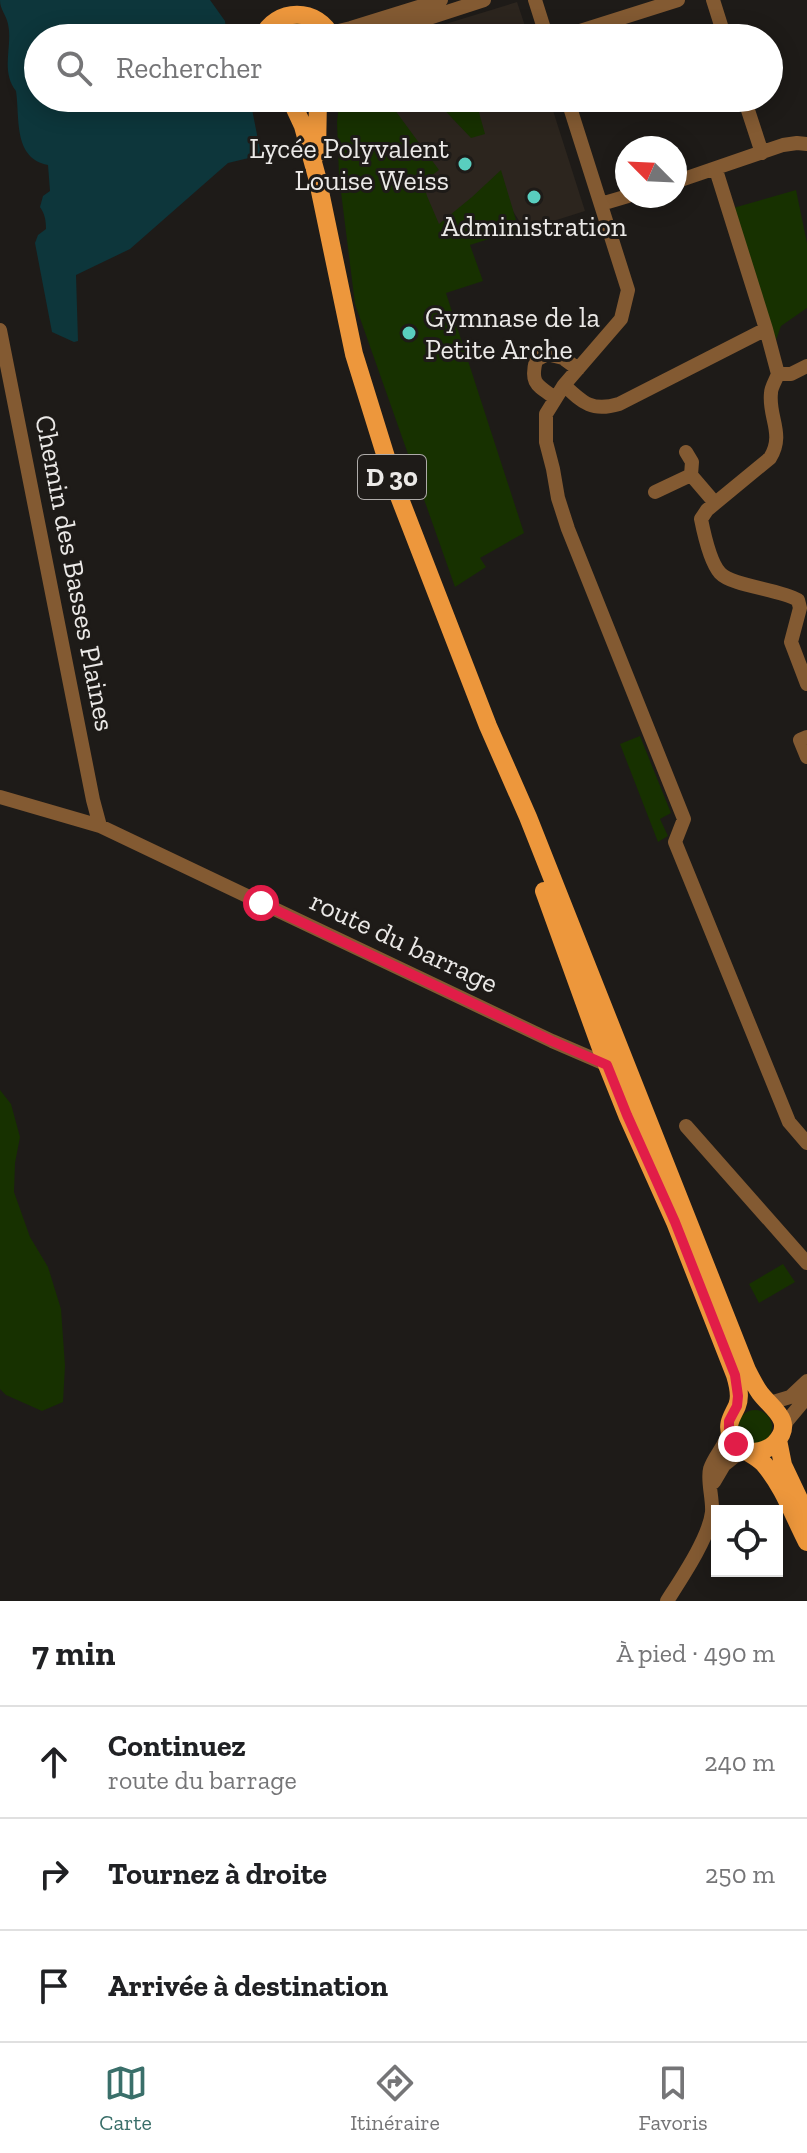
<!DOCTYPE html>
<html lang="fr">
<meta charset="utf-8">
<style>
:root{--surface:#fff;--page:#f2f2f2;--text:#202124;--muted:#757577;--line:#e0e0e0;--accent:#3a6f6a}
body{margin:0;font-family:"Zilla Slab",serif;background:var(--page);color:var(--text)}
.controls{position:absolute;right:24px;bottom:24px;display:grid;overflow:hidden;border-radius:0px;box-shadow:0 4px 20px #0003}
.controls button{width:72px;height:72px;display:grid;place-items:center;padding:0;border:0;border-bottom:2px solid var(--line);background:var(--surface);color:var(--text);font:40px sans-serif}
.compass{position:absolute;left:615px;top:136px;width:72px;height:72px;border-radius:50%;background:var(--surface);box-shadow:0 4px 20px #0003;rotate:294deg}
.stop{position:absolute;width:24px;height:24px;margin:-18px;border:6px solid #e11d48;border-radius:50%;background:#fff}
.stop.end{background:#e11d48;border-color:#fff;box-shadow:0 2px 8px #0008}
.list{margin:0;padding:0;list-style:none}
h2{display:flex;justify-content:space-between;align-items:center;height:104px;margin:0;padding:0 32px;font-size:34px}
h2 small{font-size:26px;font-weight:400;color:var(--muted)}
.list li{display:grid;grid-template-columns:52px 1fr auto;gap:24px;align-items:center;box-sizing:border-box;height:112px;padding:0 32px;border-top:2px solid var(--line)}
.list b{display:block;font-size:30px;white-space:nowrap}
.list p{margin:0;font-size:26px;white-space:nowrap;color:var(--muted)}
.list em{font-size:26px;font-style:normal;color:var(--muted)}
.icon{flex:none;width:44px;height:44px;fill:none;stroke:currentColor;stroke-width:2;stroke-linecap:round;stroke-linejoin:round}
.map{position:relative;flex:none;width:807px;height:1601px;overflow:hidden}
.search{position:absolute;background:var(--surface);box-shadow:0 4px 20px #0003;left:24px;right:24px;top:24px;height:88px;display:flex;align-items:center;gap:20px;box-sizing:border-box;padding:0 28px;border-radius:44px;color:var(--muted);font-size:30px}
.sheet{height:440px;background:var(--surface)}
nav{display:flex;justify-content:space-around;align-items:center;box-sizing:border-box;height:112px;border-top:2px solid var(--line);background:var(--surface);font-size:22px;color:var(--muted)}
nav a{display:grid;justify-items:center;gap:4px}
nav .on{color:var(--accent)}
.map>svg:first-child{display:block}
.built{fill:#2c251e}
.green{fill:#173100}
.water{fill:#0d363b}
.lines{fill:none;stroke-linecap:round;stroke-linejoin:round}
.minor{stroke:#835a32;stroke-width:14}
.major{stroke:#ed973c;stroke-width:18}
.route{stroke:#e11d48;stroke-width:10}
.poi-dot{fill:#59cebf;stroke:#1e1b18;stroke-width:3}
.labels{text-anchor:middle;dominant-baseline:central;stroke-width:6;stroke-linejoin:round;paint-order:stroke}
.shield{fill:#1e1b18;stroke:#aeaba9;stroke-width:2}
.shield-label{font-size:26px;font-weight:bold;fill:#ebe9e7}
.poi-label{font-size:28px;fill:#ebe9e7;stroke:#1e1b18;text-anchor:end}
.street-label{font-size:28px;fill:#ebe9e7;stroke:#1e1b18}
</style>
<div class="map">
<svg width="807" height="1601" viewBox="0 0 807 1601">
<rect width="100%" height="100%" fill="#1e1b18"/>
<!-- built -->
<path class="built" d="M 517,2 L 529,38 L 434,38 L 429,29 Z
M 350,98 L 549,98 L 585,211 L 525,230 L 509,205 L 438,270 Z"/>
<!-- green -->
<path class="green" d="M 303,22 L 315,27 L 324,38 L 268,38 L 278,27 Z
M 343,98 L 400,98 L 389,102 L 439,170 L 423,182 L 427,196 L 439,224 L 472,197 L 501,170 L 516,220 L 517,230 L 470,245 L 483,281 L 446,293 L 524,533 L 480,558 L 486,567 L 455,587 L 355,304 L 339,176 L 337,122 L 339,104 Z
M 433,98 L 475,98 L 485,134 L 471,138 Z
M 796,190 L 807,243 L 807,308 L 781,326 L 776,340 L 733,208 Z
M 640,736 L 671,813 L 660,819 L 668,836 L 658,842 L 620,744 Z
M 0,1090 L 11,1104 L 20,1137 L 15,1163 L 14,1192 L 30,1237 L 48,1267 L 61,1309 L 65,1366 L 63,1402 L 42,1411 L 6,1395 L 0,1389 Z
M 783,1264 L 795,1282 L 759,1303 L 749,1284 Z
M738 1427a17 17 0 1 1 34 0a17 17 0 1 1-34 0Z"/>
<!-- water -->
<path class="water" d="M 0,0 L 210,0 L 225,21 L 227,38 L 38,38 L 38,98 L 246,98 L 251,104 L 261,155 L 228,163 L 130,249 L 76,275 L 78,341 L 74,342 L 52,332 L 35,243 L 38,235 L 46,229 C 46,221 45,214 40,207 L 43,196 L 50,191 L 48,165 C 13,158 20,118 16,91 C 0,70 13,47 8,24 C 6,14 0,10 0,0 Z"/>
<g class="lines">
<!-- minor -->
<path class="minor" d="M 535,0 L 547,38
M 713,0 L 725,38
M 330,33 L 351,28 L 441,0
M 367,38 L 484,0
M 558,38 L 678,0
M 567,98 L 628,290 L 621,319 L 564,385 L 546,414 L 546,442 L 553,469 L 558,498 L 568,529 L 684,819 L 675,842 L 789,1122 L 807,1143
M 744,98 L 762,153
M 716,170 L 766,329 L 778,374
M 675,182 L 783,145 L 797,143 L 807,144
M 601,204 L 628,196
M 0,330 L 93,800 L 100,826
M 778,374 C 776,380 771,387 771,393 C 768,417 785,434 770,458 L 707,510 L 701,519 C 704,534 710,562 720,573 C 732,586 779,589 798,600 L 800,608 L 791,642 L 807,684
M 778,374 L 791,374 L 807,366
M 564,385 C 583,403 592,412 619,404 L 766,329
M 555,398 C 537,385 530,384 536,360 L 547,354 L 563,358 L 578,369
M 686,452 L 692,462 L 691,475
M 655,492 L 691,475 L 715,503
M 807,737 L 800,740 L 807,757
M 0,797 L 100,826 L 552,1041 L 610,1066
M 686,1126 L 807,1263
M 770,1403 L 790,1397 L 807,1381
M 781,1433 L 787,1421 L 807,1397
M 714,1482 L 724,1465 L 744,1449
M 667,1601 C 681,1579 709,1538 712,1512 C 713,1499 707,1480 710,1469 C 715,1454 727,1445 729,1429"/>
<!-- major -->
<path class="major" d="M 262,38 C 275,7 319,7 332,38
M 290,98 L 303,126 L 317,177 L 354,354 L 395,486 L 488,726 L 528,817 L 747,1370 C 751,1378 755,1386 760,1393 C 771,1408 796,1421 775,1443 C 768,1450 760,1452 751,1452
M 317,154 L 318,98
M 544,891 L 607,1065 L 627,1115 L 675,1222 L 735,1375 C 738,1385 741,1397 737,1406 C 732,1417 726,1424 731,1436 C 737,1450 754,1453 764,1464 C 783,1486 794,1517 807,1542
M 778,1440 L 783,1465 L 807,1516"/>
</g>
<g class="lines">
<!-- route -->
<path class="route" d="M 261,903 L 552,1041 L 607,1065 L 627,1115 L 675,1222 L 735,1375 L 738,1396 L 737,1406 L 729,1421 L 729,1429 L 736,1444"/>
</g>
<!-- markers -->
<g class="poi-dot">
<circle cx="465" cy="164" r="8"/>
<circle cx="534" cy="197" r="8"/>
<circle cx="409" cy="333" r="8"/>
</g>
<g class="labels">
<!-- shield labels -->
<rect class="shield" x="358" y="455" width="68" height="44" rx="6"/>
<g class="shield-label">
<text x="392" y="477">D 30</text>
</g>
<!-- poi labels -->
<g class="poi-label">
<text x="449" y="148">Lycée Polyvalent<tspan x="449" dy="32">Louise Weiss</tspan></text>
<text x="534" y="226" text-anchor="middle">Administration</text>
<text x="425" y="317" text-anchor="start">Gymnase de la<tspan x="425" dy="32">Petite Arche</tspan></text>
</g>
<!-- street labels -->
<g class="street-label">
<text transform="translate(75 573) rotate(79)">Chemin des Basses Plaines</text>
<text transform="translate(404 942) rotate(25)">route du barrage</text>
</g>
</g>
</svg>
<div class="controls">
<button><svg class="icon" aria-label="locate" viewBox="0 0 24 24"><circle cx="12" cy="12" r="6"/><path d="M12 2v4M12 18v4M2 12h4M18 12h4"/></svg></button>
</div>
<svg class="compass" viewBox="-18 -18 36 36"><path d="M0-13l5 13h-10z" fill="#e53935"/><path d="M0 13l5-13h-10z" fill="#757577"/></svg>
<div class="stop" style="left:261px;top:903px"></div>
<div class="stop end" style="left:736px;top:1444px"></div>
<div class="search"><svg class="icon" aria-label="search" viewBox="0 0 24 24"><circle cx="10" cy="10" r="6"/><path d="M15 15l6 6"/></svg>Rechercher</div>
</div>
<section class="sheet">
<h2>7 min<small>À pied · 490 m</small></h2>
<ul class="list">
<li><svg class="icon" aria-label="ahead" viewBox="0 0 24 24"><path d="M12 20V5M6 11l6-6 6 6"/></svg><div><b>Continuez</b><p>route du barrage</p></div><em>240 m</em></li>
<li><svg class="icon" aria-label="right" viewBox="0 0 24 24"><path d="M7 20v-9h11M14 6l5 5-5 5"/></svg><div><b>Tournez à droite</b></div><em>250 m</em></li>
<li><svg class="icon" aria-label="arrive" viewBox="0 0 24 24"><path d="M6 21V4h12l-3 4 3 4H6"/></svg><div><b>Arrivée à destination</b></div></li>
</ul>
</section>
<nav>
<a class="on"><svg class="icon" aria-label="map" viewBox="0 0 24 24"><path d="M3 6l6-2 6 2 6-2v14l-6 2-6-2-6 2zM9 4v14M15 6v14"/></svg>Carte</a>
<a><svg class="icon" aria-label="directions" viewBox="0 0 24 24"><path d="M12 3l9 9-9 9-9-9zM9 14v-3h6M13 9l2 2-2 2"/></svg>Itinéraire</a>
<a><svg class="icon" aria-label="saved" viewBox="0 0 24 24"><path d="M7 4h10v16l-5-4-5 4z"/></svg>Favoris</a>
</nav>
